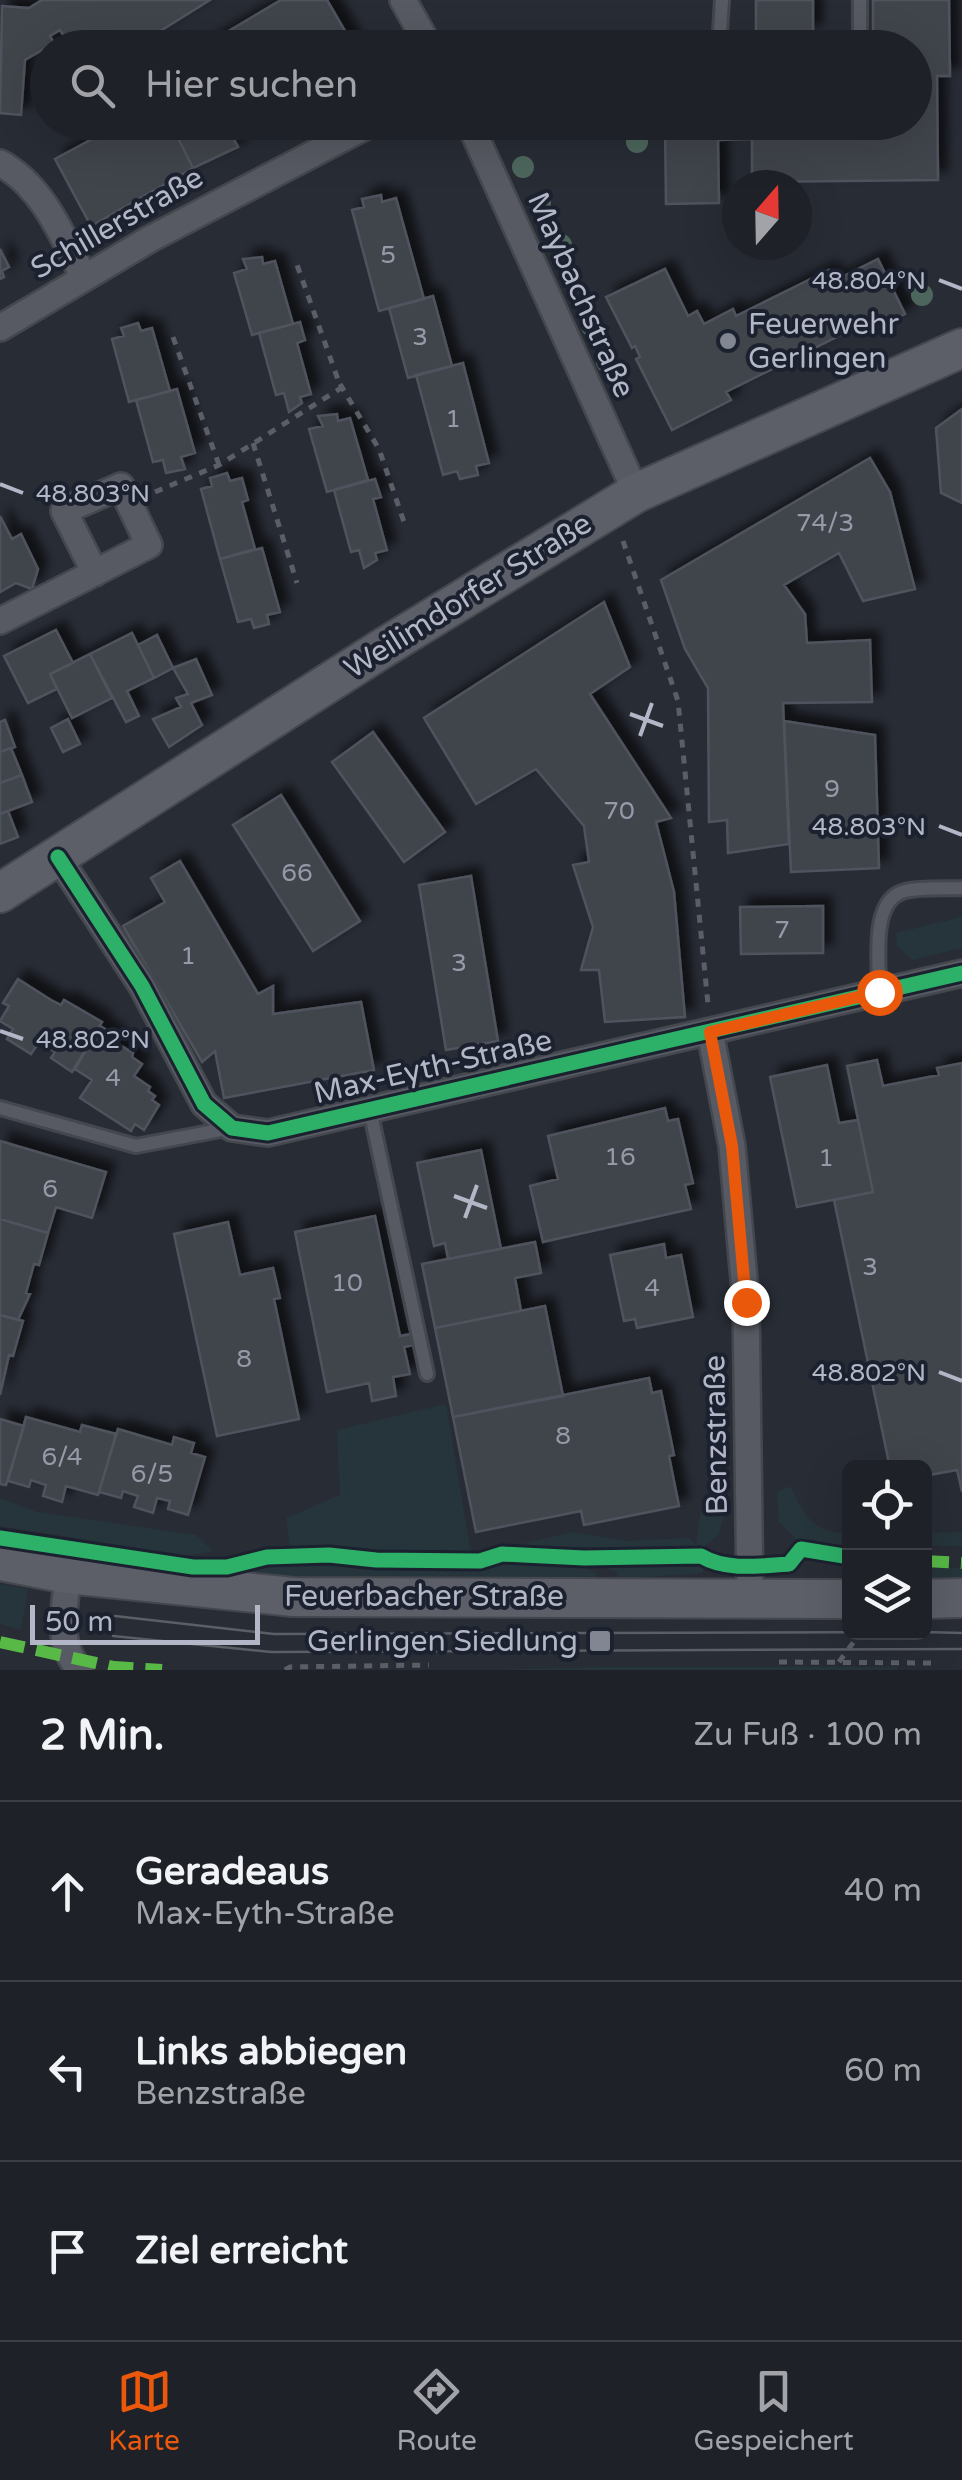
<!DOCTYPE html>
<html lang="de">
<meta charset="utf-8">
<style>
:root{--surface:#1e2128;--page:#262930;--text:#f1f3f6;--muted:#a1a3a8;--line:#3c3e45;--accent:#ea580c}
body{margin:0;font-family:"Varela Round",sans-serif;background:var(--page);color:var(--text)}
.controls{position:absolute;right:30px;bottom:30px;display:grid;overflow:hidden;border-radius:15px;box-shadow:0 10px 40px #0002}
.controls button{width:90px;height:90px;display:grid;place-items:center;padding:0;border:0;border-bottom:2px solid var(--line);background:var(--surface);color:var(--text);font:50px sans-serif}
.compass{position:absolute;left:722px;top:170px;width:90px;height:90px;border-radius:50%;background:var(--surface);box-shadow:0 10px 40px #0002;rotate:20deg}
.scale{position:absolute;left:30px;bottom:25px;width:230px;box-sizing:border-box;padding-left:10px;border:5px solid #b2b6c6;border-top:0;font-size:28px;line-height:35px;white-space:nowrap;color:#b2b6c6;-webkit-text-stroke:8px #1c212f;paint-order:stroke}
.stop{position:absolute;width:30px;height:30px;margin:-22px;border:8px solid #ea580c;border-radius:50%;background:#fff}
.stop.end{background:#ea580c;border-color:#fff;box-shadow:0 2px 10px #0008}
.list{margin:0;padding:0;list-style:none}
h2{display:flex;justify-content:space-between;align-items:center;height:130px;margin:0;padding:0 40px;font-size:42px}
h2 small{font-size:32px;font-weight:400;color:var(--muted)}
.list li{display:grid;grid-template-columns:65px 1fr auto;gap:30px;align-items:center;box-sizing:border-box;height:180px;padding:0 40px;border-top:2px solid var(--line)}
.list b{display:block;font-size:38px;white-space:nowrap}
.list p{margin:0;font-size:32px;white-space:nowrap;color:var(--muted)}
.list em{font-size:32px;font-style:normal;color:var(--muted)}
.icon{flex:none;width:55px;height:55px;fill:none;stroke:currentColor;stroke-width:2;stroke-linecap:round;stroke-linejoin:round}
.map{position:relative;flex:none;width:962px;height:1670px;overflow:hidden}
.search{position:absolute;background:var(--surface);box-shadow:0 10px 40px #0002;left:30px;right:30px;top:30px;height:110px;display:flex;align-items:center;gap:25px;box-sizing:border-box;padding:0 35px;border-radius:55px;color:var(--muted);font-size:38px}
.sheet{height:670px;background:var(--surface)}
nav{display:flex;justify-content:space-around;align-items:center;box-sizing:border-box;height:140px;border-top:2px solid var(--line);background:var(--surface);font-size:28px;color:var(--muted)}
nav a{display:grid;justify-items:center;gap:5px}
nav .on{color:var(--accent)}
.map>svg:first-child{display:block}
.green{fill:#26353b}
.building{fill:#41444c;stroke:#50535d;stroke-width:2.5;filter:url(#shadow)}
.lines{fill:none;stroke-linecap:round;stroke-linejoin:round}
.service-casing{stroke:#44474e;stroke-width:18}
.minor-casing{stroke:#44474e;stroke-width:30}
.secondary-casing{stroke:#44474e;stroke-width:42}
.path{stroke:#5b5e67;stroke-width:5;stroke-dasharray:8 8;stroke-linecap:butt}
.service{stroke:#585a63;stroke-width:12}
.minor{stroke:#585a63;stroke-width:25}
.secondary{stroke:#5c5e68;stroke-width:38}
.tram{stroke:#5c5e66;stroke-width:2.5}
.quiet{stroke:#58b947;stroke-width:12;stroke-dasharray:25 12;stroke-linecap:butt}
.cycleway-casing{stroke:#1c212f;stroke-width:21}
.cycleway{stroke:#2db169;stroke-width:15}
.tree{fill:#4d665d}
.route{stroke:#ea580c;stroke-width:12}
.ticks{fill:none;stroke:#b2b6c6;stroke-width:4}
.poi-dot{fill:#828693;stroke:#1c212f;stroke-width:4}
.labels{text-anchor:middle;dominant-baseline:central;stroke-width:8;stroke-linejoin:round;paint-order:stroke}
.number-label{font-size:25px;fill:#969aa8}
.street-label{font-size:30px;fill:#b2b6c6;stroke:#1c212f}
.poi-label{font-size:30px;fill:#b2b6c6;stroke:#1c212f;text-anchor:start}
.ticks-label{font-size:25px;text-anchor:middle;fill:#b2b6c6;stroke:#1c212f;stroke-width:8;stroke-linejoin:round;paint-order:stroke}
</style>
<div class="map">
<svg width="962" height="1670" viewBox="0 0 962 1670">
<defs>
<filter id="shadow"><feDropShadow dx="9" dy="-9" stdDeviation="5" flood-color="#0009"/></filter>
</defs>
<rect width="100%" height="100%" fill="#282c35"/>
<!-- green -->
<path class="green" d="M 962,917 L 962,948 L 912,960 L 897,946 L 896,933 Z
M 446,1404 L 471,1553 L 290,1548 L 286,1518 L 340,1495 L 337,1430 Z
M 716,1419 L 726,1419 L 723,1508 Z
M 790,1486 C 804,1515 814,1534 849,1533 L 849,1545 L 801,1544 L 779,1522 L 777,1492 Z
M 0,1498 L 37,1512 L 196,1535 L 213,1551 L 186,1556 L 0,1526 Z
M 720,1509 L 724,1516 L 719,1534 L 703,1548 L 574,1548 L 518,1545 L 572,1532 L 626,1541 L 688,1538 L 696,1544 L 701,1510 Z
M 962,1532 L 962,1546 L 925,1546 L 925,1533 Z
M 269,1563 L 485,1567 C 519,1560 565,1557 596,1573 L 597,1580 L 239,1576 L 239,1571 L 261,1568 Z
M 699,1563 L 705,1566 L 702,1573 L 618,1579 L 616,1572 L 603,1566 Z
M 924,1568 L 962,1568 L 962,1582 L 925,1582 Z
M 0,1584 L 28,1589 L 21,1630 L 0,1624 Z
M 602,1667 L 897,1667 L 898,1670 L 492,1670 Z"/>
<!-- building -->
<path class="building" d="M 42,0 L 210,0 L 133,48 L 60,48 L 56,41 L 64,36 L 60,30 L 50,36 L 54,43 L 25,60 L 21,115 L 0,113 L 2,6 L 29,8 Z
M 281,0 L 327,0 L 355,48 L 200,48 Z
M 756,0 L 813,0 L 813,33 L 756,33 Z
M 873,0 L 949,0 L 950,76 L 937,76 L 938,180 L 752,182 L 752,139 L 718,140 L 719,203 L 666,204 L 665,122 L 914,122 L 914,48 L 873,48 Z
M 124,122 L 170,122 L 193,168 L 91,226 L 55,159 Z
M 170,122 L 225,122 L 238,147 L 193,168 Z
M 243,122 L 278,122 L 252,138 Z
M 381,195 L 382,202 L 396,198 L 424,299 L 379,311 L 352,210 L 364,207 L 362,199 Z
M 0,249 L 9,267 L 2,271 L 4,277 L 0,279 Z
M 262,257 L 263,264 L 275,261 L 293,324 L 252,335 L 234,273 L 247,269 L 243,259 Z
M 878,259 L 905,314 L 859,336 L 855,328 L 726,392 L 731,400 L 672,430 L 636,359 L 640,357 L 635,346 L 632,348 L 606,297 L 665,269 L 688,316 L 697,311 L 704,324 L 733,309 L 736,316 L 829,270 L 834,281 Z
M 433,296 L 452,366 L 408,378 L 389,308 Z
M 300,322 L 305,340 L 297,343 L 311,394 L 300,397 L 302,403 L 289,412 L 284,393 L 276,395 L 259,333 Z
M 138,323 L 141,331 L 152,328 L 170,391 L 129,402 L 112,339 L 124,336 L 121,328 Z
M 463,363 L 489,463 L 476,466 L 478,475 L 460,479 L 457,471 L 443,475 L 416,375 Z
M 177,389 L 195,453 L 181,457 L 185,469 L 166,473 L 163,460 L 153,462 L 136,400 Z
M 962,409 L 962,503 L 941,493 L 936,428 Z
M 337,414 L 338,421 L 350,418 L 368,480 L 327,492 L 309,429 L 323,426 L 318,416 Z
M 870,458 L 890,492 L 915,589 L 863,601 L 839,553 L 784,585 L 805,614 L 807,643 L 870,640 L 872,702 L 783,703 L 789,844 L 728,853 L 727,820 L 709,822 L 708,688 L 685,649 L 661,580 Z
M 227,473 L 230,481 L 242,478 L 248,500 L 242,502 L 255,549 L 220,559 L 201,489 L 212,486 L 210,478 Z
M 375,479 L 381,497 L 373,499 L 387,550 L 375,553 L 377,560 L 364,568 L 359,550 L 351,552 L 334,490 Z
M 0,516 L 12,539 L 21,534 L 38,569 L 32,589 L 16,583 L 0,592 Z
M 262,548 L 280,612 L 267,615 L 269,624 L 254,628 L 251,619 L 238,622 L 220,559 Z
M 604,602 L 630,667 L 590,694 L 671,818 L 656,822 L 674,892 L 685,1017 L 605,1022 L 599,970 L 581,970 L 593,927 L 573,865 L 589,862 L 584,826 L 536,769 L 476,804 L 424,718 Z
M 56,630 L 73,663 L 50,674 L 57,689 L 28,703 L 4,656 Z
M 132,633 L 154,678 L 127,691 L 139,716 L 126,722 L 90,654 Z
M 157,635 L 173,668 L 154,678 L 138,645 Z
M 90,654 L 112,698 L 72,718 L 50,674 Z
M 196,659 L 212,695 L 191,703 L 202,725 L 169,747 L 153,719 L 181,707 L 176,698 L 188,694 L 173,668 Z
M 68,719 L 80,744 L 63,752 L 51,728 Z
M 5,720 L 15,747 L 0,752 L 0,722 Z
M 784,721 L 875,735 L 879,868 L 791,872 Z
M 373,732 L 445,832 L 404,862 L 332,762 Z
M 11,748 L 22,775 L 0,783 L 0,752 Z
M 22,775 L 32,802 L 0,814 L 0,783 Z
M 281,795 L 360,921 L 313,951 L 233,825 Z
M 8,811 L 18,837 L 0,844 L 0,814 Z
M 180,861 L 258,994 L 273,986 L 273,1014 L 361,1002 L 374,1070 L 224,1098 L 215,1051 L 202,1062 L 123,926 L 165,902 L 151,878 Z
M 471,876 L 498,1041 L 446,1050 L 419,885 Z
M 823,906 L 823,953 L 741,954 L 740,907 Z
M 18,979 L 51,1000 L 61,1005 L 64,1000 L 102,1022 L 72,1072 L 51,1058 L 55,1052 L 39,1042 L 31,1054 L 7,1039 L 13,1029 L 0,1021 L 9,1006 L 3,1003 Z
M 100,1026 L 115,1035 L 112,1040 L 133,1053 L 132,1057 L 142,1064 L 134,1076 L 150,1087 L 148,1091 L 155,1096 L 152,1100 L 159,1105 L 144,1130 L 135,1124 L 131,1131 L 80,1098 L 92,1080 L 75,1069 Z
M 877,1060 L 883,1086 L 939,1075 L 937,1068 L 962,1063 L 962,1492 L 957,1470 L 924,1476 L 924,1468 L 890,1468 L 834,1200 L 873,1192 L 847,1066 Z
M 827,1065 L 839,1123 L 858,1120 L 873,1192 L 797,1207 L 770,1077 Z
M 665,1108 L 668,1121 L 678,1119 L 693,1183 L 685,1185 L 691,1209 L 543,1242 L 530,1186 L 558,1179 L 548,1136 Z
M 0,1141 L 106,1172 L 92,1218 L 56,1207 L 48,1233 L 0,1219 Z
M 481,1150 L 501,1249 L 448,1259 L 445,1243 L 434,1246 L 417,1163 Z
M 375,1216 L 400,1336 L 411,1334 L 413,1345 L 404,1347 L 410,1374 L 393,1377 L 396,1396 L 372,1401 L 369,1383 L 327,1392 L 295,1232 Z
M 0,1219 L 48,1233 L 39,1265 L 34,1264 L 26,1293 L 30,1294 L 18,1320 L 0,1315 Z
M 228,1222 L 240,1275 L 273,1268 L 280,1298 L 274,1299 L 299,1419 L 217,1436 L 174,1234 Z
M 535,1242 L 541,1273 L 515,1278 L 521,1311 L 435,1328 L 422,1264 Z
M 664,1244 L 666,1258 L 681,1255 L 693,1317 L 637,1328 L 635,1319 L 624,1321 L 610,1255 Z
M 545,1306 L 563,1396 L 453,1417 L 435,1328 Z
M 0,1315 L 23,1321 L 13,1356 L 9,1355 L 0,1395 Z
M 649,1378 L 652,1393 L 661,1391 L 674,1455 L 669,1456 L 679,1506 L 584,1525 L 581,1511 L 476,1532 L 453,1417 Z
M 26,1417 L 80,1432 L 82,1425 L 116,1434 L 98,1495 L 66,1486 L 62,1502 L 43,1496 L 46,1485 L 31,1480 L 29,1487 L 8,1481 Z
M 0,1419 L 24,1426 L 6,1485 L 0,1484 Z
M 118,1429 L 172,1445 L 174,1437 L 194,1443 L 191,1453 L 205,1457 L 188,1515 L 168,1509 L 170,1501 L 157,1498 L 153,1513 L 134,1507 L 138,1496 L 123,1491 L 121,1498 L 99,1492 Z"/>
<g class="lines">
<defs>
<path id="service" d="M 719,48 L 722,0
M 860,48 L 860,0
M 879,992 C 880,964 869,900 905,891 C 923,887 944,889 962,888
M 0,1108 L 136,1146 L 231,1128
M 370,1110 L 427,1374"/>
<path id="minor" d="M 403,0 L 430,48
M 469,122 L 636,493
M 0,163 C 43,186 63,237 84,278
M 0,328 L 150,239 L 374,122
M 0,621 L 149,545 L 121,486 L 64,511 L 95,573
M 58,857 L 142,986 L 204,1104 L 232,1128 L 268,1133 L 962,973
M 710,1032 L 732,1146 L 746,1302 L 750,1599
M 68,1574 C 65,1608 55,1644 80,1670"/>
<path id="secondary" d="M 0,893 L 383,648 L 636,493 L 962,348
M 0,1561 L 68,1574 L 293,1597 L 850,1599
M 924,1599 L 962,1598"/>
</defs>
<!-- service casing -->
<use href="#service" class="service-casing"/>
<!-- minor casing -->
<use href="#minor" class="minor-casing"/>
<!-- secondary casing -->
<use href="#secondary" class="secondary-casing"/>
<!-- path -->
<path class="path" d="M 173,337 L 219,465
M 340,384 L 379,449 L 404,522
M 253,443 L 297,583
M 155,492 L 219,465 L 341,388 L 296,262
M 623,541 L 678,701 L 708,1004
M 779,1662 L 933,1663
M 839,1662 L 861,1632
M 285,1670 L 290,1667 L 429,1665"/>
<!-- service -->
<use href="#service" class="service"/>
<!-- minor -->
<use href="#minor" class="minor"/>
<!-- secondary -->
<use href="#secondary" class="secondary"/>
<!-- tram -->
<path class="tram" d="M 115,1616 L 274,1634 L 920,1632
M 924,1632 L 962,1633
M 113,1636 L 271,1652 L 962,1649"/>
<!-- quiet -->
<path class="quiet" d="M 924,1561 L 962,1563
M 0,1642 L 114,1667 L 162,1670"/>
<defs>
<path id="cycleway" d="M 58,857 L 142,986 L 204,1104 L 232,1128 L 268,1133 L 962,973
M 0,1538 L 193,1567 L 227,1567 L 267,1557 L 329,1555 L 376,1560 L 480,1561 L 502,1554 L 584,1558 L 701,1556 C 726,1571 760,1566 789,1564 L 801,1549 L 850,1557"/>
</defs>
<!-- cycleway casing -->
<use href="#cycleway" class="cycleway-casing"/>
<!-- cycleway -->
<use href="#cycleway" class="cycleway"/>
</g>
<!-- trees -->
<g class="tree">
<circle cx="637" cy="142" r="11"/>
<circle cx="523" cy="167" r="11"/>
<circle cx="540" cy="204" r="11"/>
<circle cx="561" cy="245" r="11"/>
<circle cx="922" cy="295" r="11"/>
<circle cx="592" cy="326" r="11"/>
<circle cx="607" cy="362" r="11"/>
</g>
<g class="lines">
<!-- route -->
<path class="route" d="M 746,1302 L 732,1146 L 710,1032 L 879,992"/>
</g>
<!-- ticks -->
<path class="ticks" d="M 939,280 L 962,289M 0,484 L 23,493M 630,714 L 663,726M 640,736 L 652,703M 939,826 L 962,835M 0,1031 L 23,1039M 454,1196 L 487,1208M 465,1218 L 477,1185M 939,1372 L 962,1381"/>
<!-- markers -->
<g class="poi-dot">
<circle cx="728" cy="341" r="10"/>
<rect x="588" y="1629" width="24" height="24" rx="5"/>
</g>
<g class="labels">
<!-- number labels -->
<g class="number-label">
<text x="388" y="255">5</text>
<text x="420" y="337">3</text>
<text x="453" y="419">1</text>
<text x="825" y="523">74/3</text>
<text x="832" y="789">9</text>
<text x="619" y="811">70</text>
<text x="297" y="873">66</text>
<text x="782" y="930">7</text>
<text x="188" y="956">1</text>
<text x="459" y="963">3</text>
<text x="113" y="1078">4</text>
<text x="620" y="1157">16</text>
<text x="826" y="1158">1</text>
<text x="50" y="1189">6</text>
<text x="870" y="1267">3</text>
<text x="347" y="1283">10</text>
<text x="652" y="1288">4</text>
<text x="244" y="1359">8</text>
<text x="563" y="1436">8</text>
<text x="62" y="1457">6/4</text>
<text x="152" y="1474">6/5</text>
</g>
<!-- street labels -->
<g class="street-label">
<text transform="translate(117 223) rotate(-30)">Schillerstraße</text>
<text transform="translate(581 295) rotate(66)">Maybachstraße</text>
<text transform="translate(468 596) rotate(-32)">Weilimdorfer Straße</text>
<text transform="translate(433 1067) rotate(-13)">Max-Eyth-Straße</text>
<text transform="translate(716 1435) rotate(-91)">Benzstraße</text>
<text x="424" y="1596">Feuerbacher Straße</text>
</g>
<!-- poi labels -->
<g class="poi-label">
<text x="748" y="324">Feuerwehr<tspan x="748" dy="34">Gerlingen</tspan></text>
<text x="578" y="1641" text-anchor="end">Gerlingen Siedlung</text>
</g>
</g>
<g class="ticks-label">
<text x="869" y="289">48.804°N</text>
<text x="93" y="502">48.803°N</text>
<text x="869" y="835">48.803°N</text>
<text x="93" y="1048">48.802°N</text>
<text x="869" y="1381">48.802°N</text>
</g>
</svg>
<div class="controls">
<button><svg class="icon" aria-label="locate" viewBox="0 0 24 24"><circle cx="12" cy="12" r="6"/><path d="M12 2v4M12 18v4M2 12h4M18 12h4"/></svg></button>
<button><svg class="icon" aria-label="layers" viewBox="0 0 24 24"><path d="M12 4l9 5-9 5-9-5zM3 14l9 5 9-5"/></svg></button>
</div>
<svg class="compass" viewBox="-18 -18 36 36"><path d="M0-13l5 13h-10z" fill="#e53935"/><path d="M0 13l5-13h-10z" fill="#a1a3a8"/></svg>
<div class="scale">50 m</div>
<div class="stop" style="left:879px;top:992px"></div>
<div class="stop end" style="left:746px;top:1302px"></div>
<div class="search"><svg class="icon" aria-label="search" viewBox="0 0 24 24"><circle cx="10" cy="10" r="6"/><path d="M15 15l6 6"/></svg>Hier suchen</div>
</div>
<section class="sheet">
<h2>2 Min.<small>Zu Fuß · 100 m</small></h2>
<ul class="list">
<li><svg class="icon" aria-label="ahead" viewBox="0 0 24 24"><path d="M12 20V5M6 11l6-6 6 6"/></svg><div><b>Geradeaus</b><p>Max-Eyth-Straße</p></div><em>40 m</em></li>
<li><svg class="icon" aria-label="left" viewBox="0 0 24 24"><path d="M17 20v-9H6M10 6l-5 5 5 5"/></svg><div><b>Links abbiegen</b><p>Benzstraße</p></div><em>60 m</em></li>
<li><svg class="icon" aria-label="arrive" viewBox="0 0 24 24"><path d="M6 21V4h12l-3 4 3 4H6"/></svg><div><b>Ziel erreicht</b></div></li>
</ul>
</section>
<nav>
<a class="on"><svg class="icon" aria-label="map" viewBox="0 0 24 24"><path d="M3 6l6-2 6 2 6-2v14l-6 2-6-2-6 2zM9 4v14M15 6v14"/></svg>Karte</a>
<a><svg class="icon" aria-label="directions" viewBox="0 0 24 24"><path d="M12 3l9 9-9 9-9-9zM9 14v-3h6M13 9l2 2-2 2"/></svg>Route</a>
<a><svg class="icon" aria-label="saved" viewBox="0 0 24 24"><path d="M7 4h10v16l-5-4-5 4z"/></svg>Gespeichert</a>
</nav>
